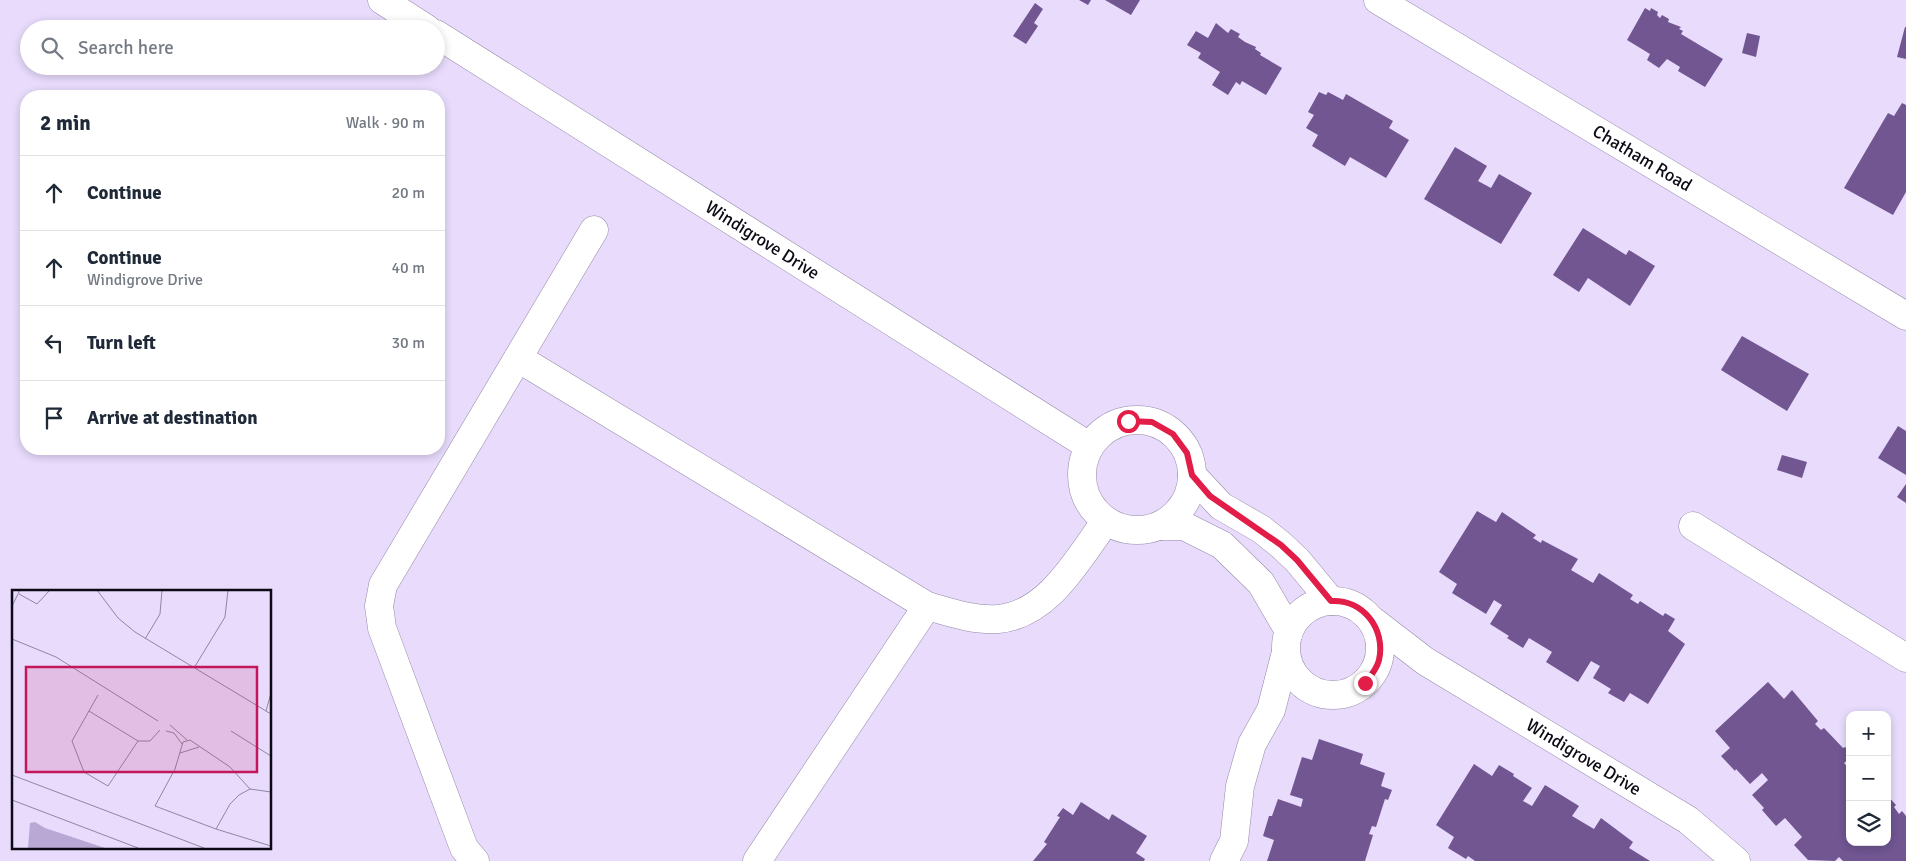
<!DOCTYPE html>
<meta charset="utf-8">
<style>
:root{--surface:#fff;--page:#f2f2f3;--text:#1f2937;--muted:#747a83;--line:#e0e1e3}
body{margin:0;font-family:Signika,sans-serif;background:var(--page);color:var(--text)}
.controls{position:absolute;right:15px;bottom:15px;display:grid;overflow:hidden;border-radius:10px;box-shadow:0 2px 8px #0003}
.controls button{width:45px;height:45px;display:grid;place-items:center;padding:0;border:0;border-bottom:1px solid var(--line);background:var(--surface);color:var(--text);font:25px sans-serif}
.stop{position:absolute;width:15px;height:15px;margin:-11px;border:4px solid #e11d48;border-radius:50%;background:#fff}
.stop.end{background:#e11d48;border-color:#fff;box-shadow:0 1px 5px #0008}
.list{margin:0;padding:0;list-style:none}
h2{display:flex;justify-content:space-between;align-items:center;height:65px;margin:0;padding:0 20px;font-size:21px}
h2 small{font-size:16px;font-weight:400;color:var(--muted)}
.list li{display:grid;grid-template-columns:32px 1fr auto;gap:15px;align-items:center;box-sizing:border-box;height:75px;padding:0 20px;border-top:1px solid var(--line)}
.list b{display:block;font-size:19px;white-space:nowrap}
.list p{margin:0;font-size:16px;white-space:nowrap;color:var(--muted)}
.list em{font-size:16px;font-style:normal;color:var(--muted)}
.icon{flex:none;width:28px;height:28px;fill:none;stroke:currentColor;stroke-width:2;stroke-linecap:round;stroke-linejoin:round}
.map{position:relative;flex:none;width:1906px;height:861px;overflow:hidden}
.search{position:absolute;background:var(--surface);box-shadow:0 2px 8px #0003;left:20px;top:20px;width:425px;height:55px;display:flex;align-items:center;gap:12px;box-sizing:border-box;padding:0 18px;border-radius:28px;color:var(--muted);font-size:19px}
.panel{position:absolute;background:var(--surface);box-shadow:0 2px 8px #0003;left:20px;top:90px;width:425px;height:365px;border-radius:20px}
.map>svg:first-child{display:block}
.building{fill:#715692}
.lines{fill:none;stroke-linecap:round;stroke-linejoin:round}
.minor-casing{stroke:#9589a8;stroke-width:29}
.minor{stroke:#fff;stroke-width:28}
.route{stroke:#e11d48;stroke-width:6}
.labels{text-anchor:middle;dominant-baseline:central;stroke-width:4;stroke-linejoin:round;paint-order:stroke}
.street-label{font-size:18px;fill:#0e0a15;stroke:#e8dbfc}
.inset-road{fill:none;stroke:#9187a0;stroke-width:1}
.view{fill:#c2185b;fill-opacity:0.15;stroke:#c2185b;stroke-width:2.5}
.inset-edge{fill:none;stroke:#0e0a15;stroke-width:2.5}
</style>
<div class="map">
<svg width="1906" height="861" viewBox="0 0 1906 861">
<rect width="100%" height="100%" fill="#e8dbfc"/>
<!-- building -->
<path class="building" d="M 1079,0 L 1091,0 L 1088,5 Z
M 1105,0 L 1140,0 L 1131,15 Z
M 1035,3 L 1043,9 L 1034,23 L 1038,26 L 1026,44 L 1013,36 Z
M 1645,8 L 1650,11 L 1651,8 L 1658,12 L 1657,15 L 1660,18 L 1662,15 L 1669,19 L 1668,22 L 1681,27 L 1679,29 L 1683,31 L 1681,34 L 1723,59 L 1705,87 L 1678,71 L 1680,67 L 1667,59 L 1659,68 L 1647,60 L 1650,54 L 1627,40 Z
M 1216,23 L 1228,33 L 1231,29 L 1240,34 L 1238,37 L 1245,42 L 1256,47 L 1255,49 L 1261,53 L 1260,55 L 1282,68 L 1266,95 L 1242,81 L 1240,85 L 1236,82 L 1228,95 L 1212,85 L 1220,72 L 1198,58 L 1201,53 L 1187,45 L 1196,31 L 1208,38 Z
M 1905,27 L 1906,27 L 1906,59 L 1897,57 Z
M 1747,33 L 1760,36 L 1756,57 L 1742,53 Z
M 1319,92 L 1326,95 L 1328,92 L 1343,100 L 1346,94 L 1393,121 L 1389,128 L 1409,140 L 1386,178 L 1350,157 L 1345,166 L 1312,146 L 1318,135 L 1306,128 L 1314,115 L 1308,112 Z
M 1902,103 L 1906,105 L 1906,192 L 1893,215 L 1844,188 L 1888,113 L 1894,116 Z
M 1455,147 L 1487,166 L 1478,181 L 1491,188 L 1499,174 L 1532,193 L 1501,244 L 1424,199 Z
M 1583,228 L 1626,255 L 1629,250 L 1655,266 L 1630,306 L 1588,278 L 1579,292 L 1553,275 Z
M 1742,336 L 1809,374 L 1787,411 L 1721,370 Z
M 1898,426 L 1906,431 L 1906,475 L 1878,458 Z
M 1782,455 L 1807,462 L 1802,478 L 1777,470 Z
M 1906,484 L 1906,503 L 1897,497 Z
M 1477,511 L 1496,522 L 1502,512 L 1536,535 L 1533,538 L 1541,543 L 1542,540 L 1578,559 L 1571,570 L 1593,583 L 1599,573 L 1633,595 L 1630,599 L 1638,604 L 1640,601 L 1663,616 L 1665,613 L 1675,619 L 1668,631 L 1685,644 L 1648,704 L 1630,693 L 1624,702 L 1608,693 L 1611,689 L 1593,678 L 1600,666 L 1591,661 L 1578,682 L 1546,662 L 1552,652 L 1529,638 L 1523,648 L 1507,638 L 1509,636 L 1490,624 L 1502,605 L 1494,600 L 1486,614 L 1452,593 L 1457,584 L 1439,572 Z
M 1768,682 L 1784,699 L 1792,690 L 1818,721 L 1815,724 L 1821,730 L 1824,728 L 1843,748 L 1845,747 L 1850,752 L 1850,758 L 1844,763 L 1850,770 L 1850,842 L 1887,842 L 1887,795 L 1896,805 L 1894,807 L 1899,814 L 1902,811 L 1906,816 L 1906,861 L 1843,861 L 1839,857 L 1835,861 L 1808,860 L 1794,845 L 1802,837 L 1785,818 L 1776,826 L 1762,810 L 1764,808 L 1752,795 L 1768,780 L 1762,773 L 1750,784 L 1736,769 L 1735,771 L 1721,756 L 1730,748 L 1715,731 Z
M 1319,739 L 1363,754 L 1360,764 L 1385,773 L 1381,786 L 1392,790 L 1388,800 L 1385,799 L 1376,827 L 1372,826 L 1369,834 L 1373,835 L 1365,861 L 1267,861 L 1274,840 L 1263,836 L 1269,816 L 1272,816 L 1278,799 L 1301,807 L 1303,799 L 1290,795 L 1302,757 L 1312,760 Z
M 1474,764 L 1492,776 L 1499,765 L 1514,774 L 1513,776 L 1532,788 L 1523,801 L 1532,806 L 1545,785 L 1579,806 L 1572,816 L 1594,829 L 1601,818 L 1633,842 L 1629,848 L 1650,861 L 1475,861 L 1468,856 L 1466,859 L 1448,848 L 1454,837 L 1436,825 Z
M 1081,802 L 1109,820 L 1112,814 L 1147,836 L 1136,853 L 1145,859 L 1144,861 L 1033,861 L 1047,844 L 1044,842 L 1060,817 L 1057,816 L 1063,808 L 1073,815 Z"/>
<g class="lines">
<defs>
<g id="minor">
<path d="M 382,0 L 427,29"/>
<path id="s1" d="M 1378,0 L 1906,316"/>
<path id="s2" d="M 436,34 L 1089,446"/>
<path d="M 518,358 L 927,606 C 949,612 974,621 998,619 C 1049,615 1079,557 1106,521"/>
<circle cx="1137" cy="475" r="55"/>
<path d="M 1192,475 L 1221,506 L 1261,529 L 1281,545 L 1297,560 L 1331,601"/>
<path d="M 1160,526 L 1184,526 L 1222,545 L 1261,583 L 1289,631"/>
<path d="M 1693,526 L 1906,658"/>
<circle cx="1333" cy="648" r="47"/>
<path id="s3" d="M 1373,621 L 1425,661 L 1688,820 L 1736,861"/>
<path d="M 475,861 L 464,848 L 382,628 L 379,606 L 383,585 L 594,230"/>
<path d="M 757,861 L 927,606"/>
<path d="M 1224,861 L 1234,841 L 1240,786 L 1252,744 L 1271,710 L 1286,652"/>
</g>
</defs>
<!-- minor casing -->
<use href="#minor" class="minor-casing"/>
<!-- minor -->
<use href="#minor" class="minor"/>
</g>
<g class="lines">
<!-- route -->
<path class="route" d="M 1128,421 L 1152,422 L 1173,434 L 1187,453 L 1192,475 L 1210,496 L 1281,545 L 1297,560 L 1331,601 C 1363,599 1386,629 1379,660 C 1377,669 1370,677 1365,683"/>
</g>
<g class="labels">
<!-- street labels -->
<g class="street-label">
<text stroke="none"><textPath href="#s1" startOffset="308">Chatham Road</textPath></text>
<text stroke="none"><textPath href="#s2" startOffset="386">Windigrove Drive</textPath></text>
<text stroke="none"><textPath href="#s3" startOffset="251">Windigrove Drive</textPath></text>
</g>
</g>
<!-- overview -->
<g transform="translate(12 590)">
<rect width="259" height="259" fill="#e8dbfc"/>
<path d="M 23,232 L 33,238 L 93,258 L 16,258 L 18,233 Z" fill="#baa8d4"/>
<path class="inset-road" d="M 85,0 L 106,28 L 123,42 L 259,124M 7,4 L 25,14 L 38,0M 0,16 L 8,0M 0,49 L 44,67 L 146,131M 133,49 L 148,24 L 150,0M 182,78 L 213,27 L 216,0M 86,105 L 60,151 L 72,182 L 96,196 L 126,151M 77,121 L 126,151 L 138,151 L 148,140M 254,121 L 259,103M 158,135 L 175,150M 154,141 L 162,143 L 170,154M 219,141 L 259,166M 168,163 L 187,157M 0,185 L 192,258M 259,202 L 238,199 L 227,205 L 218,214 L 204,239 L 259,256M 0,210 L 126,258M 204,239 L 143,216 L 163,179 L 171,152 L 178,150 L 218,177 L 238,199"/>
<path class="view" d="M 14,77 L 245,77 L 245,182 L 14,182 Z"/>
<rect width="259" height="259" class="inset-edge"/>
</g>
</svg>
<div class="controls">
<button>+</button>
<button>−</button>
<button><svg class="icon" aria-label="layers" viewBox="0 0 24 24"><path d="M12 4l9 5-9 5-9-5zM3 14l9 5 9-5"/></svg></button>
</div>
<div class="stop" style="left:1128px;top:421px"></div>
<div class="stop end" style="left:1365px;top:683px"></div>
<div class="search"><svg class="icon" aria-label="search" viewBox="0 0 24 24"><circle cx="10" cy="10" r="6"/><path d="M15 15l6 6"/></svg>Search here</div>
<section class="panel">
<h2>2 min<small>Walk · 90 m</small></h2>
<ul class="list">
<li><svg class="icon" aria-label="ahead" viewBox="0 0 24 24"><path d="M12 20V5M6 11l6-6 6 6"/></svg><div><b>Continue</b></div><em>20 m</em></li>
<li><svg class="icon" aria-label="ahead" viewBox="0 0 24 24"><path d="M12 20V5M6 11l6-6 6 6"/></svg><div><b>Continue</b><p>Windigrove Drive</p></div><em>40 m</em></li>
<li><svg class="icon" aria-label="left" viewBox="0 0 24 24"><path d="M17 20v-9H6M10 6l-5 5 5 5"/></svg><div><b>Turn left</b></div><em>30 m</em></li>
<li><svg class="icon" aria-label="arrive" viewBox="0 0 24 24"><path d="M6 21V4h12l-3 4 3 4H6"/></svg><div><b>Arrive at destination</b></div></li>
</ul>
</section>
</div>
